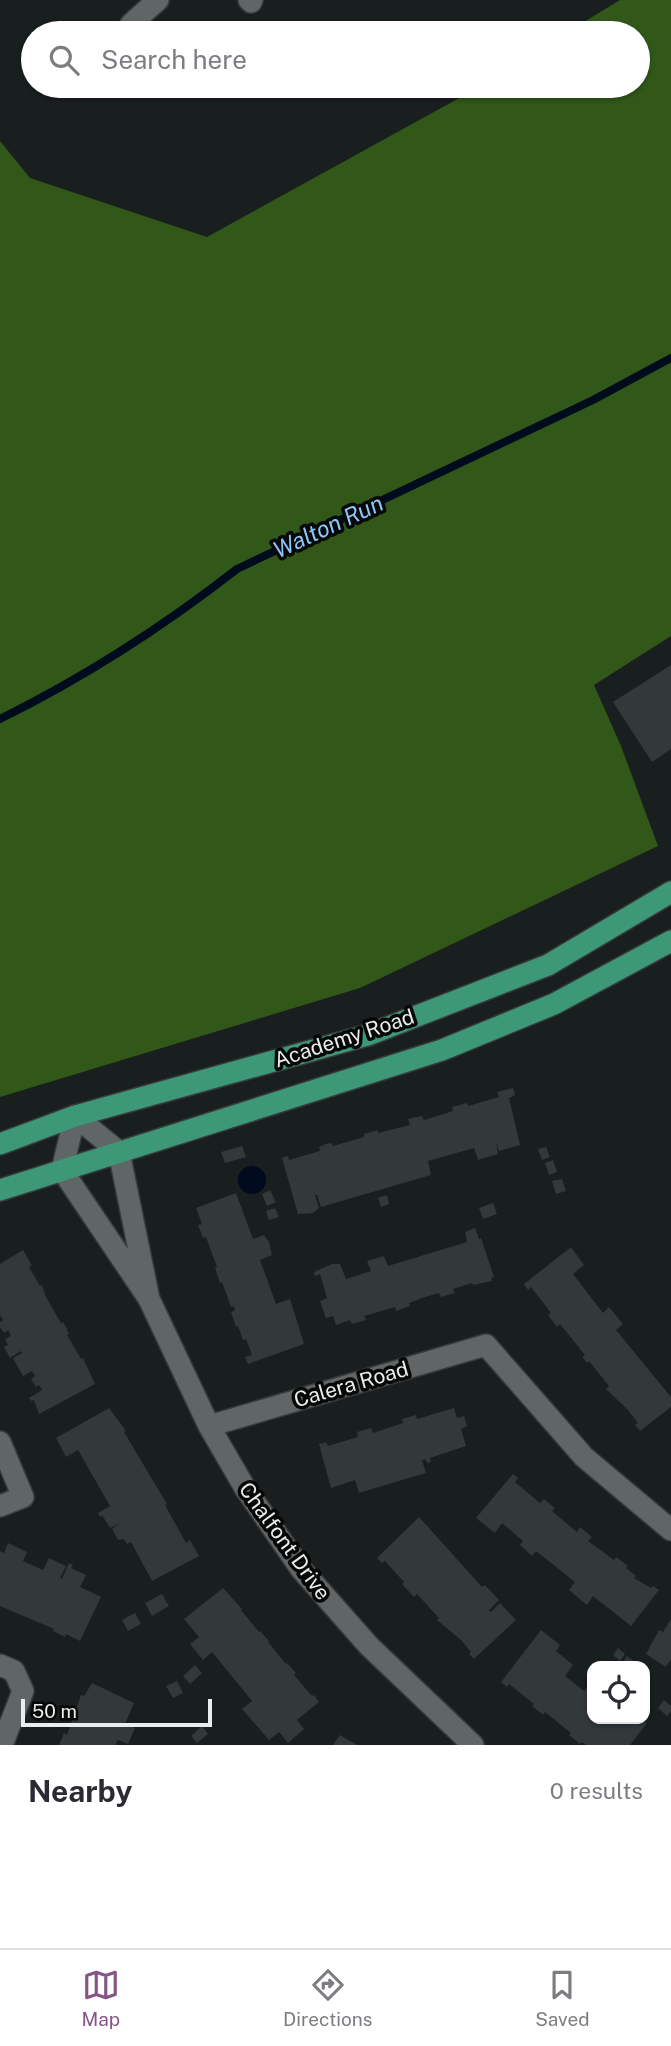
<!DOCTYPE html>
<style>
:root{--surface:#fff;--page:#f7f7f7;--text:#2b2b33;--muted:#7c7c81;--line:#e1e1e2;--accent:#855588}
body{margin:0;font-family:"Public Sans",sans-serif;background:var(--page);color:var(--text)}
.controls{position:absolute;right:21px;bottom:21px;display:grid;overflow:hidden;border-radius:14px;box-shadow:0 2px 5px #0004}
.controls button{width:63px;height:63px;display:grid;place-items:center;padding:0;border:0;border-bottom:2px solid var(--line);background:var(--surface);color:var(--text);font:35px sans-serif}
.scale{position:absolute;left:21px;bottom:18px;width:191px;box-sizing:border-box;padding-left:7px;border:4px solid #eaeded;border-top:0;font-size:19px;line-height:24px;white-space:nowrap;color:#eaeded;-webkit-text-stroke:5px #060808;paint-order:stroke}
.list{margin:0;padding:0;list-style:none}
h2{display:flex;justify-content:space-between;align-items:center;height:91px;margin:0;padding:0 28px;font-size:30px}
h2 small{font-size:23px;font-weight:400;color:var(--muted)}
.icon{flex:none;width:38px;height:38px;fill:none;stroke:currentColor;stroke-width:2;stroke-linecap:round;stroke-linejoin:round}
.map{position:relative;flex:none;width:671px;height:1745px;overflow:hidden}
.search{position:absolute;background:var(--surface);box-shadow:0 2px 5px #0004;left:21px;right:21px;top:21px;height:77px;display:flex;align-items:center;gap:18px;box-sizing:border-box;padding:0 24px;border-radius:38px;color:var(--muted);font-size:26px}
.sheet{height:203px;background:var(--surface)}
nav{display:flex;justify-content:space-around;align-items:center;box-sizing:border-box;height:98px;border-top:2px solid var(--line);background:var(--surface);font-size:19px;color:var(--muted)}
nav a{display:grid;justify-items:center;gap:4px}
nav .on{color:var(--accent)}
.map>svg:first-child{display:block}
.forest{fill:#315818}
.water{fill:#000b1e}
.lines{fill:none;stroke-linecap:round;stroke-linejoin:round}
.stream{stroke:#000b1e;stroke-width:8}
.building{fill:#33383a}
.minor-casing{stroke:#373a3a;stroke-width:24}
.major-casing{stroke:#373a3a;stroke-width:24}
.minor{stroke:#5f6665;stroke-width:21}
.major{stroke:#3d9878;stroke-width:21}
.labels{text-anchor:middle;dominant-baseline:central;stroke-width:7;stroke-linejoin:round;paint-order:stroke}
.street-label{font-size:21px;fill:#eaeded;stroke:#060808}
.water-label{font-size:23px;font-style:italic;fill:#8cc6fa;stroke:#060808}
</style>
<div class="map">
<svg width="671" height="1745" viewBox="0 0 671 1745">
<rect width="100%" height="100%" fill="#191e1e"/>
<!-- forest -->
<path class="forest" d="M 620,0 L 671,0 L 671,636 L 594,685 L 621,746 L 658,846 L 360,988 L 0,1097 L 0,141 L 30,178 L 207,237 L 481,86 L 638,86 L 638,33 L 566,33 Z"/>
<!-- water -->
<path class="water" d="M238 1180a14 14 0 1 1 28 0a14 14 0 1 1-28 0Z"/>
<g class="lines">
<!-- stream -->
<path class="stream" d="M 0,719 C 83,678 164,626 237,569 L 593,400 L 671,358"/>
</g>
<!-- building -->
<path class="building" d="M 671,665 L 671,749 L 652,762 L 613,702 Z
M 513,1088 L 515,1095 L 509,1098 L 520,1145 L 499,1151 L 496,1141 L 498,1154 L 478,1160 L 474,1148 L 428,1161 L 431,1175 L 321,1207 L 317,1195 L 315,1195 L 319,1208 L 313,1213 L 298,1214 L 282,1158 L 288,1156 L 289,1160 L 320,1151 L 319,1147 L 326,1144 L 332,1143 L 333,1146 L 364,1137 L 364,1134 L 378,1130 L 378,1133 L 410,1125 L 408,1119 L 422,1116 L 424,1120 L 453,1111 L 452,1107 L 467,1103 L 468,1106 L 499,1097 L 497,1092 Z
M 242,1146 L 246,1157 L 225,1163 L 221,1152 Z
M 546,1147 L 550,1157 L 542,1160 L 538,1149 Z
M 553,1160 L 557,1172 L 549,1175 L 545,1163 Z
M 562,1179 L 566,1191 L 556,1194 L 552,1181 Z
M 270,1190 L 276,1202 L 267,1206 L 262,1194 Z
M 236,1193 L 253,1239 L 264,1235 L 269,1242 L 272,1255 L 260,1260 L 276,1304 L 290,1299 L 304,1344 L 248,1364 L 245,1357 L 252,1355 L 246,1339 L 243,1340 L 238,1326 L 236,1327 L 231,1312 L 235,1310 L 234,1306 L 231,1307 L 222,1282 L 220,1283 L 215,1268 L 217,1267 L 206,1237 L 203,1238 L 198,1225 L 202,1224 L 196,1208 Z
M 387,1195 L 389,1204 L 381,1207 L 378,1198 Z
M 493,1203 L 497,1214 L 483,1219 L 479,1208 Z
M 275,1208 L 279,1217 L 269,1220 L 266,1211 Z
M 475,1228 L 479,1239 L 481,1238 L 494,1277 L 491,1278 L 492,1281 L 473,1285 L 472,1283 L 453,1289 L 455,1293 L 441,1297 L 439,1293 L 425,1297 L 409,1303 L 410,1306 L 396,1311 L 395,1307 L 364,1316 L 366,1320 L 352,1324 L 350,1320 L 336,1325 L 333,1316 L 326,1318 L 320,1301 L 327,1298 L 320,1274 L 315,1276 L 314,1272 L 332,1264 L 340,1264 L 346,1279 L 371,1271 L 367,1261 L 384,1256 L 388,1266 L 467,1242 L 465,1232 Z
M 571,1247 L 584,1265 L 573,1274 L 603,1313 L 609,1307 L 623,1324 L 616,1330 L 671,1397 L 671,1407 L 640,1431 L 635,1425 L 638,1423 L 628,1410 L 606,1389 L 609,1386 L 589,1361 L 587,1363 L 582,1357 L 585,1355 L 560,1324 L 557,1327 L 548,1315 L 551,1313 L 531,1287 L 528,1290 L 524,1284 Z
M 23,1250 L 32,1266 L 29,1267 L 40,1286 L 42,1285 L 46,1297 L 61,1323 L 63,1322 L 66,1327 L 69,1334 L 67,1335 L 81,1359 L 83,1358 L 95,1384 L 39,1414 L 34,1400 L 31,1401 L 29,1398 L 42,1390 L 39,1385 L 36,1387 L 31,1379 L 35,1376 L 32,1371 L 23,1376 L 13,1358 L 22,1353 L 21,1351 L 10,1358 L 4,1347 L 8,1345 L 5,1339 L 11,1336 L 8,1330 L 4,1333 L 0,1327 L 0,1322 L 3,1320 L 0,1315 L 0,1264 Z
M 109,1408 L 126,1431 L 124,1432 L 164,1499 L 167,1504 L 165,1505 L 186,1543 L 190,1540 L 199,1556 L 152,1581 L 131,1542 L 127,1544 L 124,1539 L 118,1540 L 112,1529 L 120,1523 L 110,1528 L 102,1515 L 100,1517 L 98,1513 L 110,1506 L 78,1450 L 66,1457 L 56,1438 Z
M 454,1408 L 457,1418 L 464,1416 L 467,1426 L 461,1429 L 466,1446 L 430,1458 L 431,1462 L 427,1463 L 425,1459 L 422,1460 L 426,1473 L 402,1480 L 359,1493 L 355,1480 L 331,1488 L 319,1444 L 326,1442 L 328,1446 L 358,1437 L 357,1432 L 371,1428 L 373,1433 L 403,1423 L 402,1419 L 416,1415 L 417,1419 Z
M 513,1474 L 518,1478 L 515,1482 L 540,1503 L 544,1499 L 555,1508 L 552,1511 L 577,1532 L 580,1527 L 592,1537 L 588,1541 L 614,1560 L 616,1557 L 628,1566 L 626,1568 L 636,1576 L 634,1578 L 651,1588 L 653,1586 L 659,1590 L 631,1626 L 593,1596 L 587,1605 L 569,1590 L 575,1582 L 536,1551 L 532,1556 L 520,1545 L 523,1541 L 502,1523 L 495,1533 L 476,1518 Z
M 419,1517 L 482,1587 L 485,1585 L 499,1600 L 489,1610 L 491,1612 L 500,1603 L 516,1620 L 474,1659 L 469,1654 L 471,1652 L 461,1640 L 437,1620 L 439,1618 L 417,1594 L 414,1597 L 402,1584 L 404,1582 L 385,1561 L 382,1563 L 377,1558 Z
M 8,1543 L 27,1552 L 23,1561 L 43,1570 L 49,1558 L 66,1566 L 60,1578 L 62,1579 L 69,1563 L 73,1565 L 71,1568 L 86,1575 L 80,1587 L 101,1597 L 80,1641 L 66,1634 L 65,1637 L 53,1631 L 54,1629 L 0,1606 L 0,1551 L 4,1553 Z
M 223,1588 L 242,1609 L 241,1610 L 259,1632 L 260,1631 L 269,1641 L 268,1642 L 286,1664 L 287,1663 L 296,1673 L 294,1675 L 312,1696 L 314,1695 L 319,1702 L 297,1720 L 304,1729 L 288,1743 L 279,1732 L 269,1740 L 242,1709 L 252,1701 L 239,1685 L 212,1652 L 203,1660 L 190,1644 L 199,1637 L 184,1619 Z
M 162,1594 L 169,1606 L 152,1616 L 145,1603 Z
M 135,1613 L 141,1624 L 128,1631 L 122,1620 Z
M 671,1619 L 671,1659 L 666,1667 L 646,1654 L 659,1630 L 663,1632 Z
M 541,1630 L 560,1645 L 556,1651 L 573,1665 L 565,1676 L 584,1691 L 591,1683 L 592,1684 L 592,1719 L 619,1719 L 621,1721 L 623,1719 L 642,1719 L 647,1723 L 630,1745 L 586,1745 L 582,1742 L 580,1744 L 569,1735 L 571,1733 L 545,1712 L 543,1715 L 532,1706 L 534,1704 L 509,1684 L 507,1687 L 501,1682 Z
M 618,1648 L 625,1654 L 620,1661 L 613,1655 Z
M 627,1656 L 635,1662 L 632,1666 L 623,1662 Z
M 195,1665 L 202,1673 L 190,1684 L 183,1676 Z
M 177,1681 L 183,1693 L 173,1698 L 166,1686 Z
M 92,1683 L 134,1703 L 125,1724 L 135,1728 L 128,1744 L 118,1740 L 115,1745 L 59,1745 L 64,1733 L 67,1735 L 81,1695 L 84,1696 Z
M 664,1700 L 671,1706 L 671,1711 L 667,1716 L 658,1708 Z
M 202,1726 L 208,1734 L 197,1743 L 191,1736 Z
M 340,1735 L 357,1745 L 333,1745 Z"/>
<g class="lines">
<defs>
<path id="minor" d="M 249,0 L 251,2 L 252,0
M 131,24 L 158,0
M 149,1299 L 119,1152 L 75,1116 L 62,1170 L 149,1299 L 209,1426 L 245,1488 L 301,1569 L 369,1646 L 473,1745
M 209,1426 L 486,1345 L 584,1457 L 671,1530
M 0,1442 L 23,1497 L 0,1506
M 0,1665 L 14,1671 L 23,1691 L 2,1745"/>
<path id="major" d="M 0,1144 L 75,1116 L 368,1035 L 548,965 L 671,892
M 0,1190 L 442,1050 L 554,1004 L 671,941"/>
</defs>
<!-- minor casing -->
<use href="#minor" class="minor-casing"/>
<!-- major casing -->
<use href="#major" class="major-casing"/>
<!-- minor -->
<use href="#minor" class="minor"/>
<!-- major -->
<use href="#major" class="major"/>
</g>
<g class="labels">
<!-- street labels -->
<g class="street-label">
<text transform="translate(344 1038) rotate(-18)">Academy Road</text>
<text transform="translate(351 1384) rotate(-16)">Calera Road</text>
<text transform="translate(285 1541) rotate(54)">Chalfont Drive</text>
</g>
<!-- water labels -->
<g class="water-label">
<text transform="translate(328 526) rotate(-25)">Walton Run</text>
</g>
</g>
</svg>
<div class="controls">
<button><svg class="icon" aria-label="locate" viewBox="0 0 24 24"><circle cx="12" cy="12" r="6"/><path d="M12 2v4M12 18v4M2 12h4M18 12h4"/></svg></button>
</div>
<div class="scale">50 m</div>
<div class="search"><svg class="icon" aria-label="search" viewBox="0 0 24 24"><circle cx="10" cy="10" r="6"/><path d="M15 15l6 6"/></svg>Search here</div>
</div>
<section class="sheet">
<h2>Nearby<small>0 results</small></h2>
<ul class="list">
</ul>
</section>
<nav>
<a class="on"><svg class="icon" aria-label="map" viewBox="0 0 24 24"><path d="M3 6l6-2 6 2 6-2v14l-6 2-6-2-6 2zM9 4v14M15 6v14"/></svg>Map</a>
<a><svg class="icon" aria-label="directions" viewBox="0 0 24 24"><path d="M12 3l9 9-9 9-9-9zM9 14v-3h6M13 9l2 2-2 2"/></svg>Directions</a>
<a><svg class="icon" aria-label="saved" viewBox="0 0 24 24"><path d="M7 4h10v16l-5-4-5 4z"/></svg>Saved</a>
</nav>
